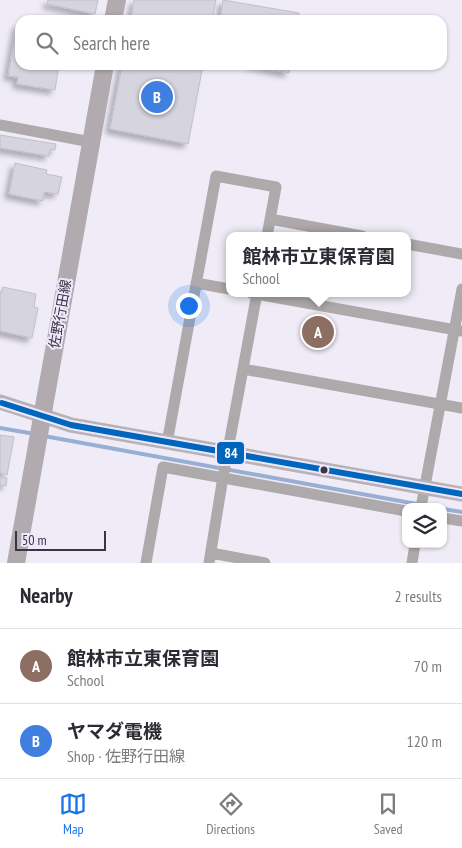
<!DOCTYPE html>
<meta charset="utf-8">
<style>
:root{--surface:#fff;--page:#f2f2f3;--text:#2b2b33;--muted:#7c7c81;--line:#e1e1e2;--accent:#1a73e8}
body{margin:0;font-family:"PT Sans Narrow","Noto Sans JP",sans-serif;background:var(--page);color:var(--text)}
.controls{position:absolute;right:15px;bottom:15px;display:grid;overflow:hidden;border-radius:10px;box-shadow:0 1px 4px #0004}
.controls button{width:45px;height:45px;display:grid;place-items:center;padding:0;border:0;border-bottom:1px solid var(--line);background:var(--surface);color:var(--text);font:25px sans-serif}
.scale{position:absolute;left:15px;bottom:12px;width:91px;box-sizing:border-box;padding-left:5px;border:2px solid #393642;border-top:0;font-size:14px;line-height:18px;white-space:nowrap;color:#393642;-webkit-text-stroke:4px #ede8fb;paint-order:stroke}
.you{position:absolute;left:188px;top:305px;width:18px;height:18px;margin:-12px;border:4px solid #fff;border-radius:50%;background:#1a73e8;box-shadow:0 0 0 8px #1a73e833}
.badge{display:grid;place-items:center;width:32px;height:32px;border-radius:50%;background:var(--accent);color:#fff;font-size:16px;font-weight:700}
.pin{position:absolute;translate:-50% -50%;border:2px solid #fff;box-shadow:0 1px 5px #0006}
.popup{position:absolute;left:226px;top:232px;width:185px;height:65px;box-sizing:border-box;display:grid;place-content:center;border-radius:10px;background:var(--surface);filter:drop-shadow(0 1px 4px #0005);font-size:16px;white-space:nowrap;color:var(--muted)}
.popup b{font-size:19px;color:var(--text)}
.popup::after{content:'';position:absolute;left:50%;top:100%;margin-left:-10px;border:10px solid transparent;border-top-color:var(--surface)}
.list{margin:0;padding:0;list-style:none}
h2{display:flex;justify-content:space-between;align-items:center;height:65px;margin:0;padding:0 20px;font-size:21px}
h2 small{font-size:16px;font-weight:400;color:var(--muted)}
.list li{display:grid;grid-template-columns:32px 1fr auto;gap:15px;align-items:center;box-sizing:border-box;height:75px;padding:0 20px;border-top:1px solid var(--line)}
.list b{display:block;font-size:19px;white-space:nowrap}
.list p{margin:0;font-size:16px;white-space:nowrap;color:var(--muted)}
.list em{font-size:16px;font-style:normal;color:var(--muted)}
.icon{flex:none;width:28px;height:28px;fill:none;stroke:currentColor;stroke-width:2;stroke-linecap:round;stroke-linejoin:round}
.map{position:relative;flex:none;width:462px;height:563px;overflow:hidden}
.search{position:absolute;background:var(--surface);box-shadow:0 1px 4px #0004;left:15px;right:15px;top:15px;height:55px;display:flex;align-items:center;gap:12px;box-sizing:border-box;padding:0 18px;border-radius:15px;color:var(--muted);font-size:19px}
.sheet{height:215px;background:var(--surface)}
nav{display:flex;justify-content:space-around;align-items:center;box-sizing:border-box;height:70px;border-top:1px solid var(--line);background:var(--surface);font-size:14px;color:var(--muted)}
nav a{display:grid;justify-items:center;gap:2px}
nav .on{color:var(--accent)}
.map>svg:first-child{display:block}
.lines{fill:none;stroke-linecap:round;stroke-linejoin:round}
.stream{stroke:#99aed3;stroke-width:4}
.building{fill:#d5d4df;stroke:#c1bfca;filter:url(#shadow)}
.street{stroke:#aea9ab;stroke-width:11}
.secondary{stroke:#b8b2b6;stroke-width:15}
.primary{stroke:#b1abb0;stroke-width:18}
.bus-1-casing{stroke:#ede8fb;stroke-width:10}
.bus-1{stroke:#0065bd;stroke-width:6}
.bus-dot{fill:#393642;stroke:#ede8fb;stroke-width:2}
.labels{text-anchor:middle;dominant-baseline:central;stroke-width:4;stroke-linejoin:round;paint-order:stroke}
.street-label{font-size:14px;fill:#393642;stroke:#ede8fb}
.line-badge{stroke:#ede8fb;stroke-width:2}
.badge-label{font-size:14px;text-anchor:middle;font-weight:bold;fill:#fff}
</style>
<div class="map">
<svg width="462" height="563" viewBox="0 0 462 563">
<defs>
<filter id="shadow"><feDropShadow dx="-4.5" dy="4.5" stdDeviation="2.5" flood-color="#0004"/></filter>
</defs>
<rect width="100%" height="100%" fill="#efecf7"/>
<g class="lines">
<!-- stream -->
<path class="stream" d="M 0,428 L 35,434
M 44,436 L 433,507
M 443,509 L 462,512"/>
</g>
<!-- building -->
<path class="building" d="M 48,0 L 98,0 L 95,14 L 47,4 Z
M 134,0 L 216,0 L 212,20 L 131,20 Z
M 223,0 L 299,13 L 298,20 L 220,20 Z
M 17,24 L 20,24 L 20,65 L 59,65 L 55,90 L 17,84 L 18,77 L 8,76 Z
M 122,65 L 203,65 L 188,144 L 110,129 Z
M 250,65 L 290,65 L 289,73 Z
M 0,135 L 56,144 L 55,150 L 50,149 L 49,156 L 0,148 Z
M 15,163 L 47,170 L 46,174 L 62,177 L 58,194 L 44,192 L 43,201 L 9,194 Z
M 3,287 L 36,294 L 34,307 L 38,308 L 32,338 L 0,331 L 0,292 L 2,292 Z
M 0,435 L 14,437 L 7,475 L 0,473 Z
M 0,477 L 7,478 L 6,486 L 0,485 Z"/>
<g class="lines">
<!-- street -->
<path class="street" d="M 0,125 L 91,142
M 270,219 L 362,236
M 407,244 L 462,254
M 196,283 L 229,289
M 251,293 L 462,331
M 243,369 L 462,408
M 167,443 L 216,176 L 276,187 L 267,236
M 421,507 L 462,289
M 443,518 L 462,521
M 211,553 L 265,563
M 146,563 L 163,467 L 406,511
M 209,563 L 223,477 L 257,293
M 412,563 L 415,544"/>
<!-- secondary -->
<path class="secondary" d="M 0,402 L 71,425 L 462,494"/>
<!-- primary -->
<path class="primary" d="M 113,20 L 117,0
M 16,563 L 105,65"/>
<defs>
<path id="bus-1" d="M 2,403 L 71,425 L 462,494"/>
</defs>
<!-- bus-1 casing -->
<use href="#bus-1" class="bus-1-casing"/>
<!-- bus-1 -->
<use href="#bus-1" class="bus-1"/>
</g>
<!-- markers -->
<circle class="bus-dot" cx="324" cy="470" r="4.5"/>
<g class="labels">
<!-- street labels -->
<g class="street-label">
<text transform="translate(60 314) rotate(-80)">佐野行田線</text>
</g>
</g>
<rect class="line-badge" x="216" y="441" width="29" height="24" rx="5" fill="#0065bd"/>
<g class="badge-label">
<text x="231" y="458">84</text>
</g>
</svg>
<div class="controls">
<button><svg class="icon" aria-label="layers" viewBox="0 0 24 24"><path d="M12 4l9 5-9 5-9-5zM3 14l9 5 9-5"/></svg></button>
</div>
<div class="scale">50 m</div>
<div class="you"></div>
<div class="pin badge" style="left:318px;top:332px;background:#8d6e63">A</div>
<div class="popup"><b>館林市立東保育園</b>School</div>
<div class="pin badge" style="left:157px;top:97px;background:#3f7fe0">B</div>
<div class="search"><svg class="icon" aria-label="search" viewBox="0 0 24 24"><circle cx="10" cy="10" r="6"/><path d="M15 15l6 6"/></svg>Search here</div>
</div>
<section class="sheet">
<h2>Nearby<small>2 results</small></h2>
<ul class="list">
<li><span class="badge" style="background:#8d6e63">A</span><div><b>館林市立東保育園</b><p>School</p></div><em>70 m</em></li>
<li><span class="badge" style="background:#3f7fe0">B</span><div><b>ヤマダ電機</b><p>Shop · 佐野行田線</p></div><em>120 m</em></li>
</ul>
</section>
<nav>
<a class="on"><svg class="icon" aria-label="map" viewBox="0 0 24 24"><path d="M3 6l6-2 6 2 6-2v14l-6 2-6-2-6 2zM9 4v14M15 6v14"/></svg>Map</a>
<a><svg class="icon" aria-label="directions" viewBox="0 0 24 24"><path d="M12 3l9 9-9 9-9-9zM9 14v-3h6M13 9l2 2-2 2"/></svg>Directions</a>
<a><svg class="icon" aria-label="saved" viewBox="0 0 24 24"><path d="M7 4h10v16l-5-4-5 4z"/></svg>Saved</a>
</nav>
